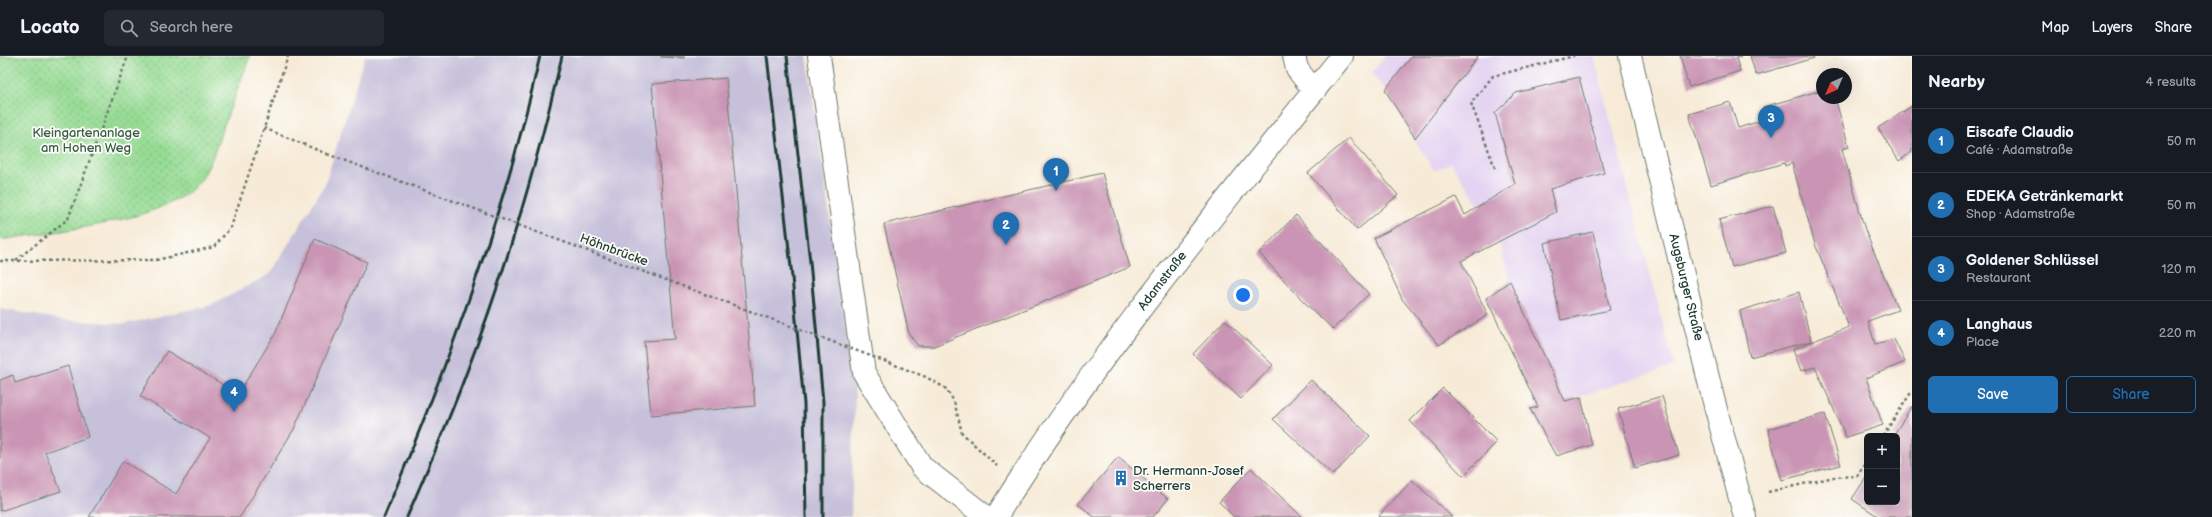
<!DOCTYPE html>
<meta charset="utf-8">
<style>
:root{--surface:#171b24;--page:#242831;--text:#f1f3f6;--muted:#9ea1a6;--line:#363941;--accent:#1f6fb2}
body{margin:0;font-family:"Balsamiq Sans",sans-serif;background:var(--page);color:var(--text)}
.controls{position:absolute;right:12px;bottom:12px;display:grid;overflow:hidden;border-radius:6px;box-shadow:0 4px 16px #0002}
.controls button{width:36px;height:36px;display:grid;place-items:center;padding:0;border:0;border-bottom:1px solid var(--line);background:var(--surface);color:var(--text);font:20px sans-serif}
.compass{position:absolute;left:1816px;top:12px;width:36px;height:36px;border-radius:50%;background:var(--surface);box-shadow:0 4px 16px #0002;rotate:224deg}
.you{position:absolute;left:1243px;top:239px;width:14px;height:14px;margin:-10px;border:3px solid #fff;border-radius:50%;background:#1a73e8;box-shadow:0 0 0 6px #1a73e833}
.badge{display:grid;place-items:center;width:26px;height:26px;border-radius:50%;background:var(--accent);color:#fff;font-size:13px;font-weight:700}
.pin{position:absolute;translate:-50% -33px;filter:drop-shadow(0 1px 2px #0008)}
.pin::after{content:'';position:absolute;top:21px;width:14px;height:12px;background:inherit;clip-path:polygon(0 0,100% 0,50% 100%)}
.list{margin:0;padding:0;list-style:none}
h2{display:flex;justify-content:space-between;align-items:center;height:52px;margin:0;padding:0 16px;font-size:17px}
h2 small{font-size:13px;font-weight:400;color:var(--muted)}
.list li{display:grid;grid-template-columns:26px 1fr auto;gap:12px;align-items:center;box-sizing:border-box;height:64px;padding:0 16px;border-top:1px solid var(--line)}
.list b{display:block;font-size:15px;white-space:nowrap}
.list p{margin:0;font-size:13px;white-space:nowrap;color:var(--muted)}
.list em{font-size:13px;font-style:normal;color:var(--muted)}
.actions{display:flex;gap:8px;padding:12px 16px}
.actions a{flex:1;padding:9px 0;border:1px solid var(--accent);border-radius:6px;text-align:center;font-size:14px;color:var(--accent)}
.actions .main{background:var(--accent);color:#fff}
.icon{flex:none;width:22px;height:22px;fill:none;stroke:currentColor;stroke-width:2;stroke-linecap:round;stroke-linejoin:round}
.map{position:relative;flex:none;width:1912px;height:461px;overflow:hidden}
header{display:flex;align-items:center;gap:24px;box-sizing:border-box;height:56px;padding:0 20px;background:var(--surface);border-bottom:1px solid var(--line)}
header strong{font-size:19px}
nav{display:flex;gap:22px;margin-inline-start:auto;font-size:14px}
.search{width:280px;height:36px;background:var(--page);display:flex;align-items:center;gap:10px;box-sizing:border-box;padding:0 14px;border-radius:6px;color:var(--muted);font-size:15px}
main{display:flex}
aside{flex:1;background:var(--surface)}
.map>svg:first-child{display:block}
.built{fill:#e4d3f2}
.industrial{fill:#c6c0da}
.garden{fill:url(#garden-dots);stroke:#5b8c64}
.building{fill:#ca95b5}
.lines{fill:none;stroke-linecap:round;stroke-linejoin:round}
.minor-casing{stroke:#6b7a6d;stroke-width:24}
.major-casing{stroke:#6b7a6d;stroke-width:24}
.path{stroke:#6b7a6d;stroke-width:2.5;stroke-dasharray:3 3;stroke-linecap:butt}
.minor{stroke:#fff;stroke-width:22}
.major{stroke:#fff;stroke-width:22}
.rail{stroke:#1f3d34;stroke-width:3}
.path-bridge{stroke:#6b7a6d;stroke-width:2.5;stroke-dasharray:3 3;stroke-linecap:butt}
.labels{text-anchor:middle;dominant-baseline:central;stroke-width:3.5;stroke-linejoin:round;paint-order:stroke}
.park-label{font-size:13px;fill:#375d47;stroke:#fdfcf7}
.street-label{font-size:13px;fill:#1f3d34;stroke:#fdfcf7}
.poi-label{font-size:13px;fill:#1f3d34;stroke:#fdfcf7;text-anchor:start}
</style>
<header>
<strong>Locato</strong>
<div class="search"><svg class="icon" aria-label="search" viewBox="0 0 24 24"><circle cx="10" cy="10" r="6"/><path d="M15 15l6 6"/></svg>Search here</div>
<nav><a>Map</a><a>Layers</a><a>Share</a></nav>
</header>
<main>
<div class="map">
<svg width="1912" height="461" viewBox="0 0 1912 461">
<defs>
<pattern id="garden-dots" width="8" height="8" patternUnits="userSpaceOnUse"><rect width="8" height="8" fill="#97dc95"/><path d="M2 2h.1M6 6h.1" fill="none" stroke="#7bb47a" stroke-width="1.8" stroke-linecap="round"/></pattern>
</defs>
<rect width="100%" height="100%" fill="#fdfcf7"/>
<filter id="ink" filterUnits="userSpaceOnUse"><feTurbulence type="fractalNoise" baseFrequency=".025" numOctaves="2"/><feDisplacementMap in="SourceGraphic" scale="8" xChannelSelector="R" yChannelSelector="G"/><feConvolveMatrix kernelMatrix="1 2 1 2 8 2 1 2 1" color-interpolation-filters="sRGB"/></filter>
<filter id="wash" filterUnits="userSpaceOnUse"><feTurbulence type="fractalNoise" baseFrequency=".012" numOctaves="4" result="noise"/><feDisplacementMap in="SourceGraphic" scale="16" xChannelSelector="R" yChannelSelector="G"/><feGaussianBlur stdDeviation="0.9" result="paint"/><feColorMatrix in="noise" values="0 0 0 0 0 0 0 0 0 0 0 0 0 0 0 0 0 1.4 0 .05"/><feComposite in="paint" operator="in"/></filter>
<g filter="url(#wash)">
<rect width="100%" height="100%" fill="#f7ebd8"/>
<!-- built -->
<path class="built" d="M 1385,0 L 1594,0 L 1674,310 L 1565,345 L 1510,225 L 1499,186 L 1480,150 L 1451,107 L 1434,115 L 1385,34 L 1372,17 Z"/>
<!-- industrial -->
<path class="industrial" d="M 365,0 L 807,0 L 855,338 L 851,461 L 0,461 L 0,253 L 64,264 L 124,268 L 212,249 L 270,218 L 325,128 Z"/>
<!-- garden -->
<path class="garden" d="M 0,0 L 250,0 C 240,26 231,51 221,77 C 216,92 211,108 202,122 C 172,167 51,175 0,184 Z"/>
<g id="blocks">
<!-- building -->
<path class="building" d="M 661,0 L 684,0 L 684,2 L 661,1 Z
M 1412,0 L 1478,0 L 1415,82 L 1385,34 Z
M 1680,0 L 1741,0 L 1736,2 L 1740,15 L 1689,31 Z
M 1750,0 L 1813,0 L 1814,2 L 1756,19 Z
M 1579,21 L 1604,117 L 1550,133 L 1556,156 L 1461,205 L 1488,259 L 1439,289 L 1402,243 L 1374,182 L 1456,141 L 1465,159 L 1515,128 L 1495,57 L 1516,37 Z
M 726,22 L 755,350 L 651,359 L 644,285 L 675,283 L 652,28 Z
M 1822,34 L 1822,42 L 1835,42 L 1849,91 L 1842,93 L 1865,174 L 1898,254 L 1868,265 L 1875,288 L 1894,283 L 1905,306 L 1866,322 L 1883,369 L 1846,381 L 1815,311 L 1801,315 L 1793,293 L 1849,271 L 1815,188 L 1792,107 L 1785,110 L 1784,107 L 1711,129 L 1689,58 L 1730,46 L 1738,72 L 1767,63 L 1763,51 Z
M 1912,50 L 1912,96 L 1899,105 L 1878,72 Z
M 1349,82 L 1398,139 L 1357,174 L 1308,117 Z
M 1102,117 L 1130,211 L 934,290 L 918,290 L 909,278 L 884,168 Z
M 1773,150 L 1786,197 L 1732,211 L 1719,164 Z
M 1296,159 L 1369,238 L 1333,273 L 1305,247 L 1259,197 Z
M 1593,176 L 1610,254 L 1561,264 L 1544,187 Z
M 315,183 L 367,206 L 294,373 L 240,461 L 89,461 L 123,405 L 176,438 L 210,382 L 140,340 L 167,295 L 238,338 L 275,278 Z
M 1510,225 L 1565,345 L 1581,341 L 1592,389 L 1556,400 L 1530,353 L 1538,351 L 1486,242 Z
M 1799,236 L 1811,285 L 1750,301 L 1740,255 Z
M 1225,264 L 1273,309 L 1241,343 L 1193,298 Z
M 68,310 L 88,381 L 45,396 L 61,435 L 0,455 L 0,324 L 13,319 L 15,327 Z
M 1311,324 L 1370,380 L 1333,419 L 1273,363 Z
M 1443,332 L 1497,386 L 1463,420 L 1410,365 Z
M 1662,340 L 1679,399 L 1635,412 L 1618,353 Z
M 1912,350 L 1912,461 L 1879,461 L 1852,443 L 1867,420 L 1867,446 L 1897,446 L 1897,380 L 1893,380 Z
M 1825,358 L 1841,409 L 1782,424 L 1768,373 Z
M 1118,401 L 1168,443 L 1153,461 L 1094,461 L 1078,448 Z
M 1251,412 L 1302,461 L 1234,461 L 1219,446 Z
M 1412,424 L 1452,461 L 1378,461 Z"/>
</g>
</g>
<g filter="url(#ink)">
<use href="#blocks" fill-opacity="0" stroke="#6b7a6d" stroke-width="1"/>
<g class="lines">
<defs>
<path id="minor" d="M 819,0 L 864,317 L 922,411 L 986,461
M 1294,0 L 1297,13 L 1314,35"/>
<g id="major">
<path id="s1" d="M 1630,0 L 1713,342 L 1745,461"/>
<path id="s2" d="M 996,461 C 1097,297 1222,150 1342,0"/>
</g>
</defs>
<!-- minor casing -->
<use href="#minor" class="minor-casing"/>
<!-- major casing -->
<use href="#major" class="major-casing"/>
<!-- path -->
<path class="path" d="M 264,72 L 327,98
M 1495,112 L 1471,47 L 1493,20 L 1574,0
M 16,204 L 68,163 L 128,0
M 0,205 L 156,204 L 214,191 L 231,171 L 288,0
M 895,309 L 926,321 L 945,332 L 954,345 L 962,377 L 997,410
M 1883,380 L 1912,335
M 1768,436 L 1834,421 L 1857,420 L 1867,405"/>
<!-- minor -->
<use href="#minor" class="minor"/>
<!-- major -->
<use href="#major" class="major"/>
<!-- rail -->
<path class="rail" d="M 767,0 L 791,211 L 804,348 L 806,461
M 787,0 L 810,206 L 823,346 L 823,461
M 384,461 C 447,311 504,159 540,0
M 407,461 C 427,414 448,367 466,318 C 506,215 537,107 562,0"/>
<!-- path-bridge -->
<path class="path-bridge" d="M 327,98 L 895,309"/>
</g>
</g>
<!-- icons -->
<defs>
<symbol id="building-bare" viewBox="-9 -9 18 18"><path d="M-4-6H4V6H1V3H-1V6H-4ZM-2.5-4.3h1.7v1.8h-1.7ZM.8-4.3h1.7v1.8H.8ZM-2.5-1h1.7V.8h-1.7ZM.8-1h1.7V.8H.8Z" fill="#1f6fb2" stroke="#fdfcf7" stroke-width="2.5" paint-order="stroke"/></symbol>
</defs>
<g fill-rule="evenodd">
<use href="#building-bare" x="1110" y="411" width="22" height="22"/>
</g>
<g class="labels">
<!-- park labels -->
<g class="park-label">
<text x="86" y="77">Kleingartenanlage<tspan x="86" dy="15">am Hohen Weg</tspan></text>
</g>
<!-- street labels -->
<g class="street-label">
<text transform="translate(614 194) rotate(20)">Höhnbrücke</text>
<text stroke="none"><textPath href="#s2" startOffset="289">Adamstraße</textPath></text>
<text stroke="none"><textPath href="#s1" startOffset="238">Augsburger Straße</textPath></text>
</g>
<!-- poi labels -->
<g class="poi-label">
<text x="1133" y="415">Dr. Hermann-Josef<tspan x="1133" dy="15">Scherrers</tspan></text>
</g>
</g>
</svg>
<div class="controls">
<button>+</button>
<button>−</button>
</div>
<svg class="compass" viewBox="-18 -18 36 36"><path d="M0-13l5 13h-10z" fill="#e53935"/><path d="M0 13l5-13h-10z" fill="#9ea1a6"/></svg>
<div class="you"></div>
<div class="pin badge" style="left:1056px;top:135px">1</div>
<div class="pin badge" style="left:1006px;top:189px">2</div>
<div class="pin badge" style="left:1771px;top:82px">3</div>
<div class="pin badge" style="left:234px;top:356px">4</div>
</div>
<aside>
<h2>Nearby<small>4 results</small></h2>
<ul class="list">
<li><span class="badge">1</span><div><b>Eiscafe Claudio</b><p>Café · Adamstraße</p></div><em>50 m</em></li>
<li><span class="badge">2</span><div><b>EDEKA Getränkemarkt</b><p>Shop · Adamstraße</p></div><em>50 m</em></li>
<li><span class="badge">3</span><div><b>Goldener Schlüssel</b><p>Restaurant</p></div><em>120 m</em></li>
<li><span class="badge">4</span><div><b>Langhaus</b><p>Place</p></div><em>220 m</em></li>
</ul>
<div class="actions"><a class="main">Save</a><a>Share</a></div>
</aside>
</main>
